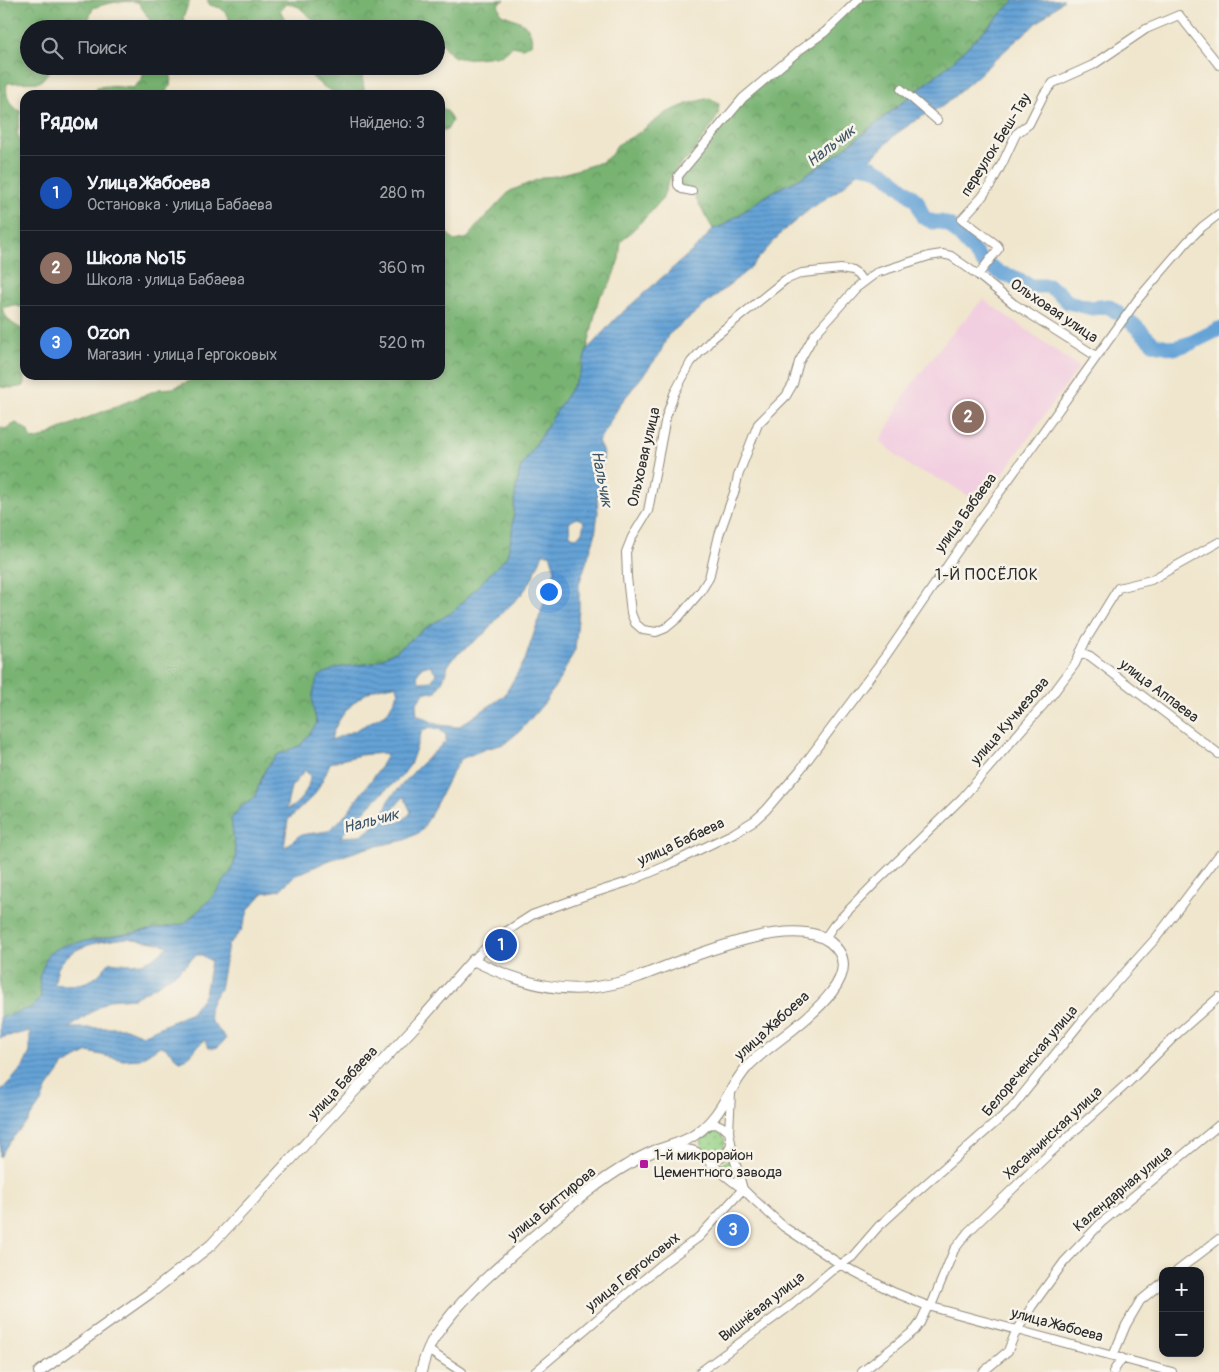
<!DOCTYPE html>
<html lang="ru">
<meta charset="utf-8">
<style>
:root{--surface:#171b24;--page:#242831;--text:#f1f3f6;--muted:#9ea1a6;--line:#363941;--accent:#d690ce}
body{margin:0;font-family:Pangolin,sans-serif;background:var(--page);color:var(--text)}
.controls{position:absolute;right:15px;bottom:15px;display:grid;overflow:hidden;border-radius:10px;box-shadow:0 2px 8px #0003}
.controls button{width:45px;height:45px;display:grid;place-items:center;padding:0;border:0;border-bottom:1px solid var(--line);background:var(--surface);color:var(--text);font:25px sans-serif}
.you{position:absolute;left:548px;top:591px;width:18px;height:18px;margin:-12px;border:4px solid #fff;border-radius:50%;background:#1a73e8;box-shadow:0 0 0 8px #1a73e833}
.badge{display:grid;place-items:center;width:32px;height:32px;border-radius:50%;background:var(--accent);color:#fff;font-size:16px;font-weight:700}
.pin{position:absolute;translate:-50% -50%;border:2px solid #fff;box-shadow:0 1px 5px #0006}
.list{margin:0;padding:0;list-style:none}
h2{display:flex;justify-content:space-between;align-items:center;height:65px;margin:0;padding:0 20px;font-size:21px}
h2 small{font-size:16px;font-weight:400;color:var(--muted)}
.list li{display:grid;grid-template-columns:32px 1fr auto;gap:15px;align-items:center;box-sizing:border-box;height:75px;padding:0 20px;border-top:1px solid var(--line)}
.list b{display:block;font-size:19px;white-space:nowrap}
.list p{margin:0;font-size:16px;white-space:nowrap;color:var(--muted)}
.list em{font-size:16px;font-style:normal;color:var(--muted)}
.icon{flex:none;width:28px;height:28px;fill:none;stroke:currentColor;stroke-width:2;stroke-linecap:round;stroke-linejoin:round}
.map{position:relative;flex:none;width:1219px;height:1372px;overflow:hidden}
.search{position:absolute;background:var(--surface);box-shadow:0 2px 8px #0003;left:20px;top:20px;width:425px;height:55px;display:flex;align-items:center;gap:12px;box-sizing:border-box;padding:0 18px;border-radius:28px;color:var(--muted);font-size:19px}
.panel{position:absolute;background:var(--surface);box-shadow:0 2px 8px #0003;left:20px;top:90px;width:425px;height:290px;border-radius:15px}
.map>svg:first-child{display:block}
.built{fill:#f2cfe0}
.grass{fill:url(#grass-dots);stroke:#607e58}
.forest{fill:url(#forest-crowns);stroke:#526f4e}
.water{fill:url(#water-rules);stroke:#486781;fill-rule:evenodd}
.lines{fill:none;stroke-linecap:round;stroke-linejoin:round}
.river{stroke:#65a3d7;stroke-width:15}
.minor-casing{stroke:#8e887c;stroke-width:10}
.tertiary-casing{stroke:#8e887c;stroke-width:12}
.minor{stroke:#fff;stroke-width:8}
.tertiary{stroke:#fff;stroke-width:10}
.poi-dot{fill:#b5179e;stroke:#f7f3e8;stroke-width:2}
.labels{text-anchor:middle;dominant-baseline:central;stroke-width:5;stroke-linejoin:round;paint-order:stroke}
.street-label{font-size:15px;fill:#2b2b2b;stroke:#f7f3e8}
.poi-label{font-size:15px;fill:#2b2b2b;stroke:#f7f3e8;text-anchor:start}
.water-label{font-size:16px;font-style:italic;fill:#3f5567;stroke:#f7f3e8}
.neighbourhood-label{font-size:16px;letter-spacing:1px;fill:#2b2b2b;stroke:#f7f3e8}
</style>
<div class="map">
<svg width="1219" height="1372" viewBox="0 0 1219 1372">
<defs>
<pattern id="grass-dots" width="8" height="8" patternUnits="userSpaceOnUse" patternTransform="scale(1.25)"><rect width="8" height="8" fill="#95d185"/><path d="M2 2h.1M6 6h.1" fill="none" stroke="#7aaa6d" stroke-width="1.8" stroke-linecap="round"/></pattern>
<pattern id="forest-crowns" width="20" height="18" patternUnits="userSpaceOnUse" patternTransform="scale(1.25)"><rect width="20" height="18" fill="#78b372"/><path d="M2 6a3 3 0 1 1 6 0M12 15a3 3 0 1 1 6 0" fill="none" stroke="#63925e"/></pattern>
<pattern id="water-rules" width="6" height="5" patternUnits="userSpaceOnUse" patternTransform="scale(1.25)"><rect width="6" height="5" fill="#65a3d7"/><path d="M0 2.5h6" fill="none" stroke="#5385af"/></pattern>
</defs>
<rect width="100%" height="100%" fill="#f7f3e8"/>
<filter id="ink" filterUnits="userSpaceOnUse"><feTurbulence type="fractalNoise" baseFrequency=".02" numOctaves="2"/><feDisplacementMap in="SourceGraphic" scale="10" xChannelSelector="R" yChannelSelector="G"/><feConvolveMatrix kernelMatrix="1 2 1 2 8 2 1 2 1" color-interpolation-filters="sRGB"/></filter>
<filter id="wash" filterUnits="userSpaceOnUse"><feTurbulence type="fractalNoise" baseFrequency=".0096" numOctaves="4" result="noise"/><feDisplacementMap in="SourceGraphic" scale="20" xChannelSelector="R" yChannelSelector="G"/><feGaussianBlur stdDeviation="1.12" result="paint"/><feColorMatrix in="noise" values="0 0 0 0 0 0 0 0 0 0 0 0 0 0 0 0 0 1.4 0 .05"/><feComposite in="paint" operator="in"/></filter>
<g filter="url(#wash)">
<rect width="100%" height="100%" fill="#f0e6cd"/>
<!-- built -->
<path class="built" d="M 983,299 L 1079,367 L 981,504 L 948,483 L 911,467 L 880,442 L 906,392 L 942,345 Z"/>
<!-- grass -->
<path class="grass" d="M701 1143a12 12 0 1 1 24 0a12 12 0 1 1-24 0Z
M 730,1159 L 734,1173 L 731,1175 L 720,1165 Z"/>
<!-- forest -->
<path class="forest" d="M 0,0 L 190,0 L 183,18 L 188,29 L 151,29 L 150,20 L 138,2 C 122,0 107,3 93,8 L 85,29 L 29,29 L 29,66 L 54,66 L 40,82 L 7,83 C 5,98 9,104 21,112 L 17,134 L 25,147 L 25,308 L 13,305 L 2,308 C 7,321 13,325 25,330 L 24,386 L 13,388 L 0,387 Z
M 207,0 L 505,0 L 498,3 L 501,14 C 518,21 531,21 532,43 L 523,48 L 512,46 C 510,49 507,53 503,54 C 496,57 462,60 455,57 C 447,53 443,43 436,37 L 436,29 L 323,29 L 299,7 L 288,3 L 280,10 L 285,20 L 277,29 L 228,29 L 229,17 L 221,8 L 210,5 Z
M 858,0 L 1015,0 L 949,65 L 831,159 L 799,179 L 772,192 L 724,225 L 713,229 L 692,192 L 682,189 L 678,176 L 727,115 Z
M 145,66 L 172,66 L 170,86 L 165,95 L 91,95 L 97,87 L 108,86 L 133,88 L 142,79 Z
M 314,66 L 405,66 L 405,67 L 395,71 L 372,71 L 362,76 L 365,95 C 338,95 326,93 308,72 Z
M 709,98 L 719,104 L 718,115 L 712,125 L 691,156 L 680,165 L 671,176 L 662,199 L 651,212 L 621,242 L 619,259 L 614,273 L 609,286 L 599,297 L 587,350 L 579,376 L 520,469 L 515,495 L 512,533 L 508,556 L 454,611 L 424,629 L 397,651 L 373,663 L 336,668 L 313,708 L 317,723 L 301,745 L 277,755 L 265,770 L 254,798 L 241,807 L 231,819 L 236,857 L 231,872 L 212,898 L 184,924 L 64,945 L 39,977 L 41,996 L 33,1007 L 0,1018 L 0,427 L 5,429 L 16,423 L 27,430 L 33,440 L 45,437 L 55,431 L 159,389 L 173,388 L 204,375 L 440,375 L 440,222 L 447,233 L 455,241 L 468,238 L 475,228 L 510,191 L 544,177 L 556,176 L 602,162 L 611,155 L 617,145 L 637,134 L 666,113 L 687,104 Z
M 440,106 L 447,111 L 452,121 L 447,130 L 440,130 Z"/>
<!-- water -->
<path class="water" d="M 1015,0 L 1064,0 L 1012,44 L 974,79 L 943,106 L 921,117 L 897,133 L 844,186 L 810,209 L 782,232 L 750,268 L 668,335 L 659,355 L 621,403 L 598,442 L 604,453 L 597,498 L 598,512 L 595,536 L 579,584 L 579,609 L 575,650 L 561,677 L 545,702 L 521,730 L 504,744 L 485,749 L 461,759 L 453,771 L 429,818 L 420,832 L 405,840 L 367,848 L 330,860 L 294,876 L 280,890 L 263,893 L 249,909 L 241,931 L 228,945 L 220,989 L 212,1000 L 209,1010 L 211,1021 L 226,1038 C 220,1046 217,1050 208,1047 L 205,1040 C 192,1049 196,1055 180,1061 L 164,1047 L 160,1046 L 140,1059 L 123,1060 L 88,1052 L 64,1065 L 46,1090 L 41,1102 L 27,1122 L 9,1142 L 0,1157 L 0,1092 L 23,1067 L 30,1052 L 30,1031 L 0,1038 L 0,1018 L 33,1007 L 41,996 L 39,977 L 48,954 L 64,945 L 184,924 L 212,898 L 231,872 L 236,857 L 231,819 L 241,807 L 254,798 L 265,770 L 277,755 L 301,745 L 317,723 C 311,702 310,696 319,676 L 336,668 L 373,663 L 397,651 L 424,629 L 454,611 L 507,556 L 512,533 L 515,495 L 520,469 L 579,376 L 587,350 L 616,318 L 699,245 L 713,229 L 724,225 L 772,192 L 799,179 L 831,159 L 892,111 L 949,65 ZM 576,518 L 582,520 L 584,523 L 582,532 L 577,538 L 570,535 L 569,523 ZM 543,554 L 550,554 L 555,570 L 525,660 L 504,696 L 458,727 L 439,725 L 417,715 L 416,704 L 425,692 L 435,693 L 443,680 L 448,666 L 453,658 L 486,632 L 501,614 L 521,595 L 531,581 ZM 430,665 L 436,673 L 432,681 L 419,682 L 417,676 L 420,668 ZM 395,685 L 399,692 L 387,713 L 356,730 L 331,740 C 336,718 354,698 375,689 C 381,687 388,686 395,685 ZM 430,727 L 439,729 L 446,735 L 446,741 L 419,766 L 389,799 L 384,813 L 372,828 L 360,836 L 340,837 L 381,794 L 401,777 L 410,765 L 422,731 ZM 384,753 L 387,755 L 378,771 L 343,818 L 328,831 L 300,835 L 284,848 L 288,820 L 315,794 L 325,775 L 330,763 L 360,755 ZM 304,770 L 310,775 C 310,789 299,805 286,810 L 291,787 L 303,773 ZM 404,797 L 411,812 C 405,820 399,824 388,823 C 389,814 397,803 404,797 ZM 127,938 C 141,941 155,941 168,946 C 147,966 138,965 110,962 C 105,967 100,975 93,979 C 82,985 67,986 54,984 C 56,979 56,972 58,968 C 70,944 104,941 127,938 ZM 196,955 L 202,955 L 211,961 L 205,994 L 191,1013 L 143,1035 L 126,1028 L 69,1028 L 109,1000 L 134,998 L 156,986 L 180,970 Z"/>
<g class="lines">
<!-- river -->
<path class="river" d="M 845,163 L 872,167 L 886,174 L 917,201 L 923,217 L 933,222 L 941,222 L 951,226 L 982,261 L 1002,274 L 1011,276 L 1030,286 L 1048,286 L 1058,292 L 1068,302 L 1092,308 L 1108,306 L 1133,324 L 1154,344 L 1174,348 L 1191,343 L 1219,329"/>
</g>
</g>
<g filter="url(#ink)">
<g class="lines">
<defs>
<path id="minor" d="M 901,89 L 937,120
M 692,191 L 682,189 L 678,185 L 678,176 L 743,98 L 801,49 L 825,32 L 858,0
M 978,275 L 999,248 L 997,245 L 962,219 L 982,197 L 991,184 L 1003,162 L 1016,134 L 1029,124 L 1044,94 L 1053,83 L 1093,65 L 1146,29 L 1179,15 L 1219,65
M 863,282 L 858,275 L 852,271 L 841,269 L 802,273 L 785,280 L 713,338 L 691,362 L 674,394 L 666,417 L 648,511 L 632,537 L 626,552 L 627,577 L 631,613 L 635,623 L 643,630 L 656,632 L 666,628 L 678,618 L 701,591 L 709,578 L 719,535 L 735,490 L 738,476 L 758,424 L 786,396 L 793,384 L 799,362 L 814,335 L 856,288 L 876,273 L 929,256 L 942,254 L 951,256 L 978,275 L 1014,304 L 1096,356
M 1080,652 L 1090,656 L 1219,754
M 825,938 L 834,925 L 876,882 L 963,797 L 1052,695 L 1075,664 L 1086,640 L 1118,588 L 1151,580 L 1219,542
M 473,960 L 496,938 L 532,915 L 581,897 L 628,882 L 666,866 L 734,833 L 755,820 L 766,810 L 800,770 L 887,654 L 954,556 L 1138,299 L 1187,242 L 1202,227 L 1219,214
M 731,1093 L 729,1132 L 734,1158 L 743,1189 L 750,1196 L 784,1227 L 840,1264 L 893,1292 L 928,1306 L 1172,1372
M 706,1126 C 716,1122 722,1125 729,1132
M 666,1150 C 674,1149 690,1147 697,1152 C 712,1163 726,1178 743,1189
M 706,1159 C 719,1162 727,1157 731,1144
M 1177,1271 L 1219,1239
M 931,1306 L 954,1250 L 968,1232 L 1049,1154 L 1131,1080 L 1178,1033 L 1219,997
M 428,1350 L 462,1372
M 1113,1356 L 1126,1325 L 1140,1301 L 1163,1282
M 535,1372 L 661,1265 L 699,1237 L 743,1189
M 700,1372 L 790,1306 L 831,1271 L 852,1257 L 878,1227 L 903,1204 L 1011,1109 L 1085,1017 L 1156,938 L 1219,855
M 862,1372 L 915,1330 L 920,1323 L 928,1306
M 983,1372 L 1008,1351 L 1014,1336 L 1032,1306 L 1064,1262 L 1101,1223 L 1219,1125
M 1113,1372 L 1122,1358"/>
<path id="tertiary" d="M 39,1372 L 153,1291 L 211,1245 L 418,1023 L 473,960 C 507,977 550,992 589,988 C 605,986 622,983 638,977 C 679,962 792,911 830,942 C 880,982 769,1041 747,1067 C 728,1089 722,1116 696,1134 C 684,1143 668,1146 654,1151 C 645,1155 635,1160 627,1165 C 594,1184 564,1211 535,1235 C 501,1265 462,1296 436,1335 C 428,1346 424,1359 421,1372"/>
</defs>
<!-- minor casing -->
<use href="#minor" class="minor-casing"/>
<!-- tertiary casing -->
<use href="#tertiary" class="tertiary-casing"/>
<!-- minor -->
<use href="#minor" class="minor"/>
<!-- tertiary -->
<use href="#tertiary" class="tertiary"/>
</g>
</g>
<!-- markers -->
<rect class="poi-dot" x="639" y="1159" width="10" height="10" rx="2.5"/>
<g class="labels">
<!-- street labels -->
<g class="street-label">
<text transform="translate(996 145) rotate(-58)">переулок Беш-Тау</text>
<text transform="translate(1054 311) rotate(34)">Ольховая улица</text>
<text transform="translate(644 457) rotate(-77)">Ольховая улица</text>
<text transform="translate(966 513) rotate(-54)">улица Бабаева</text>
<text transform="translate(1159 691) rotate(37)">улица Аппаева</text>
<text transform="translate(1010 721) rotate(-49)">улица Кучмезова</text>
<text transform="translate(681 842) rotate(-25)">улица Бабаева</text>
<text transform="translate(772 1026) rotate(-42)">улица Жабоева</text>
<text transform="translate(1030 1061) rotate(-50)">Белореченская улица</text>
<text transform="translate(343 1083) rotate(-47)">улица Бабаева</text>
<text transform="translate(1053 1133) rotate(-43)">Хасаньинская улица</text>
<text transform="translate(1123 1189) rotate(-40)">Календарная улица</text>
<text transform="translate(552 1204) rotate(-39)">улица Биттирова</text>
<text transform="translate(633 1272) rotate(-39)">улица Гергоковых</text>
<text transform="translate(762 1307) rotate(-38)">Вишнёвая улица</text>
<text transform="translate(1057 1325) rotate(15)">улица Жабоева</text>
</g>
<!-- poi labels -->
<g class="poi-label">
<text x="654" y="1155">1-й микрорайон<tspan x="654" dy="17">Цементного завода</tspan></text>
</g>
<!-- water labels -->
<g class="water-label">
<text transform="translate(831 146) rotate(-38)">Нальчик</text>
<text transform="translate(602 479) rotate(79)">Нальчик</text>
<text transform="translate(371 821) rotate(-15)">Нальчик</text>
</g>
<!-- neighbourhood labels -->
<g class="neighbourhood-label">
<text x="987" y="575">1-Й ПОСЁЛОК</text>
</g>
</g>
</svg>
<div class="controls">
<button>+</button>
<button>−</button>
</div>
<div class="you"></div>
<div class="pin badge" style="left:501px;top:945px;background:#1a4fb4">1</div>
<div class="pin badge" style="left:968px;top:417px;background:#8d6e63">2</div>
<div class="pin badge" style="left:733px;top:1230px;background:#3f7fe0">3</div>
<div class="search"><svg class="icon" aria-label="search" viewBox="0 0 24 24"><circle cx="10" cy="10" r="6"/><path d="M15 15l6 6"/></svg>Поиск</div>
<section class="panel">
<h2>Рядом<small>Найдено: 3</small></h2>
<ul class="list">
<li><span class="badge" style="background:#1a4fb4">1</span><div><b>Улица Жабоева</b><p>Остановка · улица Бабаева</p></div><em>280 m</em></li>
<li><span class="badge" style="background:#8d6e63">2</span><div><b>Школа №15</b><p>Школа · улица Бабаева</p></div><em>360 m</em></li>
<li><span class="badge" style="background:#3f7fe0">3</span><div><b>Ozon</b><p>Магазин · улица Гергоковых</p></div><em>520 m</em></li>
</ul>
</section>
</div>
